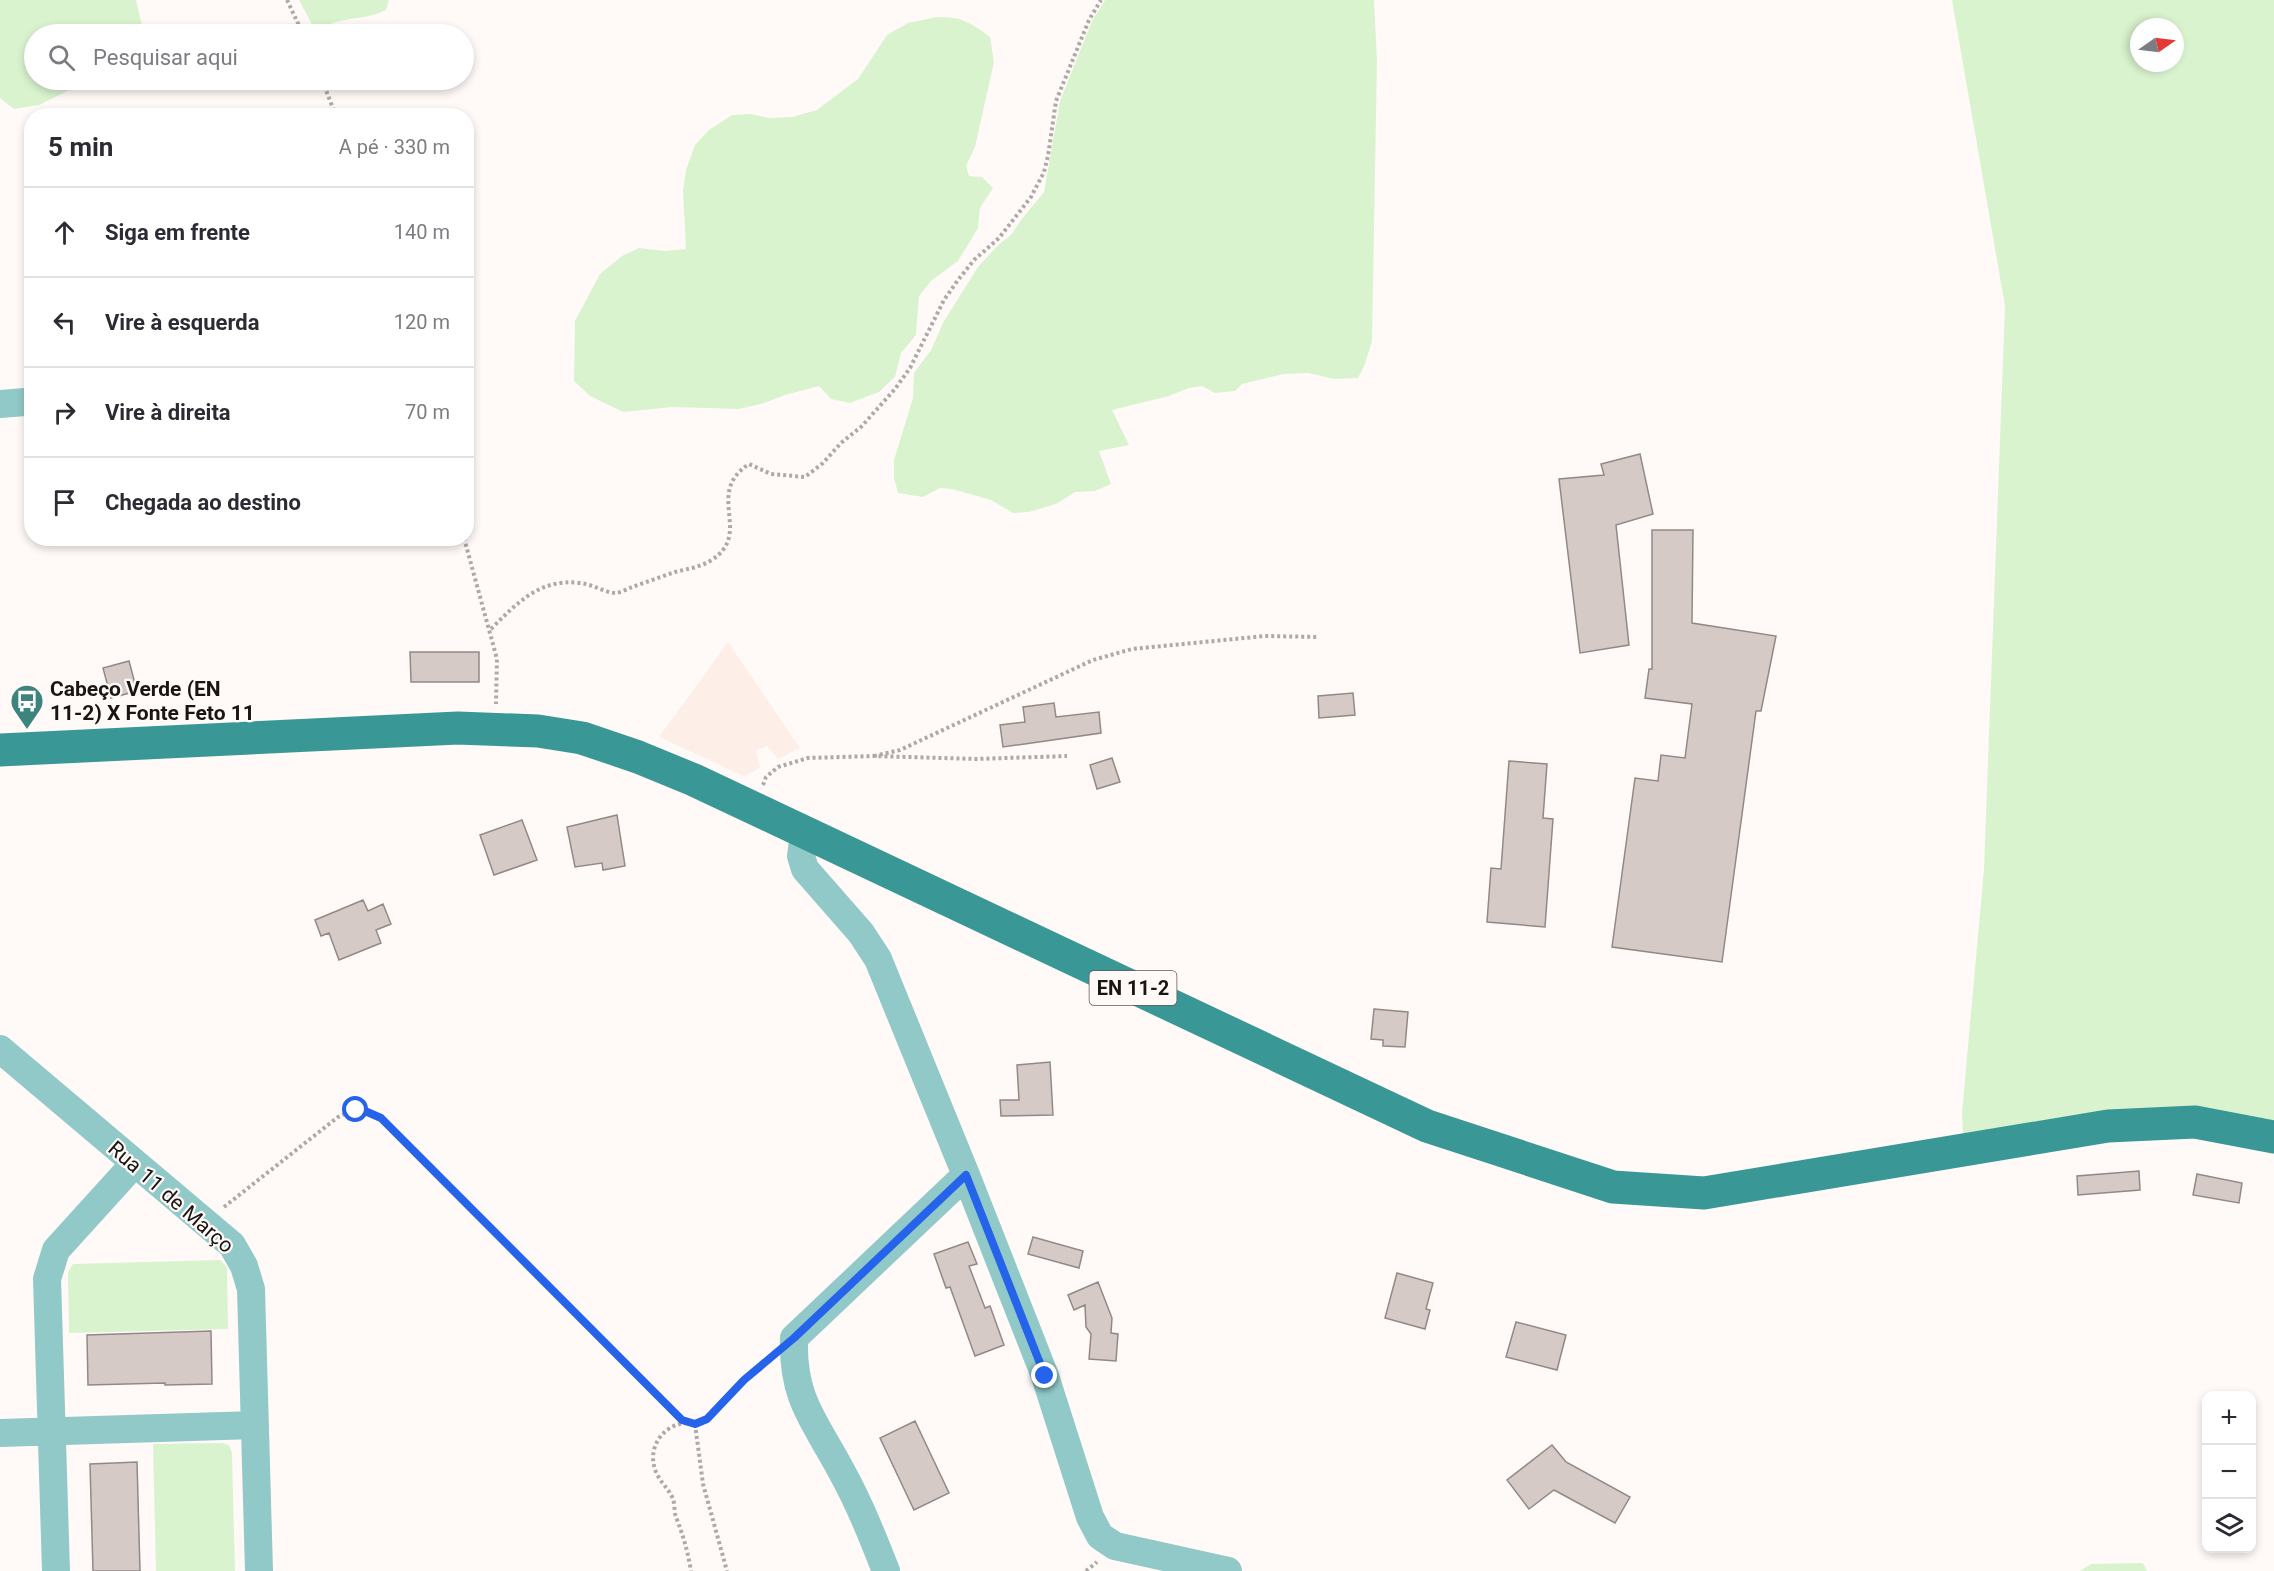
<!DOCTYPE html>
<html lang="pt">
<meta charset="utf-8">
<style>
:root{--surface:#fff;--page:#f2f2f3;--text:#2b2b33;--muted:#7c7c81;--line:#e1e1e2}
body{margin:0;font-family:Roboto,sans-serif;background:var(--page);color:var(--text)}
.controls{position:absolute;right:18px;bottom:18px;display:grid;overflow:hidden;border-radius:12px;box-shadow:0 3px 9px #0003}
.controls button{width:54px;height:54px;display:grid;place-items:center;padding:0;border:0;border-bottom:2px solid var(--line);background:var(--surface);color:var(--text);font:30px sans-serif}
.compass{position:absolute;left:2130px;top:18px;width:54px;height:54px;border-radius:50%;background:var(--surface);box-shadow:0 3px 9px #0003;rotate:76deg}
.stop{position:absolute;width:18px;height:18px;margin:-14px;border:4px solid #2563eb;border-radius:50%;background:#fff}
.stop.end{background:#2563eb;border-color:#fff;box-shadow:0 2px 6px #0008}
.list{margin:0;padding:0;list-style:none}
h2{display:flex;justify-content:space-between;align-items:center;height:78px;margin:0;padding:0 24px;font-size:26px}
h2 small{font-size:20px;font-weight:400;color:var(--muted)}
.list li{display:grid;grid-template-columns:39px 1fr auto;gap:18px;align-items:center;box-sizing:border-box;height:90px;padding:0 24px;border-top:2px solid var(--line)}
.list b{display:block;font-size:22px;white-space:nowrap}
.list em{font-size:20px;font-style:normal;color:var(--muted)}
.icon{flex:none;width:33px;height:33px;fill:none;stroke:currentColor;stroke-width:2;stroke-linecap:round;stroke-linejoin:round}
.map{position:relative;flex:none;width:2274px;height:1571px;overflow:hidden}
.search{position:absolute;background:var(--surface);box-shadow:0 3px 9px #0003;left:24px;top:24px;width:450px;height:66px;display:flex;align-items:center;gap:15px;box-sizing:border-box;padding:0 21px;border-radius:33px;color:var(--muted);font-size:22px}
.panel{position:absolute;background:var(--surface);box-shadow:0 3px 9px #0003;left:24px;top:108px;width:450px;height:438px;border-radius:24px}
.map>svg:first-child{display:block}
.built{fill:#feeee8}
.green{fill:#d9f3cf;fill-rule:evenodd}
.building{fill:#d6cac7;stroke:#948886;stroke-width:1.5}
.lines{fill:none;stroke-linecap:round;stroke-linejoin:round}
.path{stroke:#aea9a7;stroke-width:4;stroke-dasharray:3 3;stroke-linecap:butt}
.minor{stroke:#90c9c7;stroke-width:28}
.major{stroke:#399896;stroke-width:33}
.route{stroke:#2563eb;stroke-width:8}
.labels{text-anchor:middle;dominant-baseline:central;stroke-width:4.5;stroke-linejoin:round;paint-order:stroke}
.shield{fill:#fffaf8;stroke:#5e5a58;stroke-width:1.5}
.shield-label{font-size:20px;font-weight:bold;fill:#191513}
.poi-label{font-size:21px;font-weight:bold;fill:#191513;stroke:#fffaf8;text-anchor:start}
.street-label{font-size:21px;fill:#191513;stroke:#fffaf8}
</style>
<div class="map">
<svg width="2274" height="1571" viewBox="0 0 2274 1571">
<rect width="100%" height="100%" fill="#fffaf8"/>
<!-- built -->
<path class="built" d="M 728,642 L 800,748 L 778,759 L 767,746 L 756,751 L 760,768 L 744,776 L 659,737 Z"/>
<!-- green -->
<path class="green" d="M 0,0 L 136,0 L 144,34 L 34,34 L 34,80 L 90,80 L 39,105 L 14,109 L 0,98 Z
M 299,0 L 389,0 L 386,10 C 368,19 352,17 332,23 L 325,34 L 317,34 Z
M 1105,0 L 1374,0 L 1377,60 L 1372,341 L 1365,364 L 1358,378 L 1334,379 L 1308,373 L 1284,374 L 1242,384 L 1235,391 L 1215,393 L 1202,386 L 1189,388 L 1169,396 L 1112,410 L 1129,445 L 1099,451 L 1111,484 L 1095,491 L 1075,492 L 1056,504 L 1029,512 L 1013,513 L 991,500 L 952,489 L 940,488 L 923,497 L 898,493 L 894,478 L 894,460 L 913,398 L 914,373 L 931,350 L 944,321 L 978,267 L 998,245 L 1011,235 L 1021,220 L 1044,192 L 1060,101 L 1092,21 Z
M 1952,0 L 2274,0 L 2274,1124 L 1963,1134 L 1962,1113 L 1984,869 L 2005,306 ZM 2139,27 L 2175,27 L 2175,63 L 2139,63 Z
M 937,17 C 962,17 970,22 990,37 L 994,62 L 975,147 L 966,166 L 969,176 L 982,177 L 993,188 L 980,208 L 978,228 L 958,261 L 931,281 L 919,296 L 916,335 L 901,353 L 895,377 L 879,392 L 850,403 L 831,399 L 819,386 L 785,395 L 761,404 L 739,409 L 672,407 L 623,412 L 590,396 L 574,381 L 575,321 L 600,274 L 622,256 L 639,248 L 665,251 L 686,249 L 683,191 L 686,170 L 695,145 L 709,130 L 732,115 L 750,114 L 770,118 L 792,117 L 817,110 L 858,79 L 887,35 L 908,23 Z
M 220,1260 L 227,1267 L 228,1329 L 69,1333 L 68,1272 L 73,1264 Z
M 223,1443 L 229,1445 L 232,1453 L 235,1571 L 156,1571 L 153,1444 Z
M 2143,1563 L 2147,1571 L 2080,1571 L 2091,1564 Z"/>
<!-- building -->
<path class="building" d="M 1640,454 L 1653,514 L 1616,525 L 1629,645 L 1580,653 L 1559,479 L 1604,475 L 1601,464 Z
M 1652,530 L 1693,530 L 1692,623 L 1776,636 L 1761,711 L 1756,711 L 1722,962 L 1612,947 L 1635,778 L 1658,781 L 1661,755 L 1685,758 L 1692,704 L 1645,698 L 1649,669 L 1652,669 Z
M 410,652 L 479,652 L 479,682 L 411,682 Z
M 129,661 L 137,691 L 111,698 L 103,668 Z
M 1353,693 L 1355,715 L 1319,718 L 1318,696 Z
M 1054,703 L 1056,717 L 1099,712 L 1101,733 L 1003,747 L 1000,725 L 1025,722 L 1023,707 Z
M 1112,758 L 1120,782 L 1097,789 L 1090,765 Z
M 1509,761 L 1547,764 L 1543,818 L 1553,819 L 1545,927 L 1487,922 L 1491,868 L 1501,869 Z
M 617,815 L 625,866 L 603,870 L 602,863 L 575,867 L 567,827 Z
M 522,820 L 537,860 L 494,875 L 480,835 Z
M 363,900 L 368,911 L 383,904 L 391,924 L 376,930 L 381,943 L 339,960 L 329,933 L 321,936 L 315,920 Z
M 1374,1009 L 1408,1012 L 1405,1047 L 1383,1046 L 1383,1040 L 1371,1039 Z
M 1050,1062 L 1053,1115 L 1001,1116 L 1000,1100 L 1019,1100 L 1017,1065 Z
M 2139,1171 L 2140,1190 L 2078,1195 L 2077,1176 Z
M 2197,1174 L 2242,1183 L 2239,1203 L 2193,1195 Z
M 1033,1237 L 1083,1251 L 1079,1268 L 1028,1254 Z
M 968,1242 L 977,1264 L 969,1266 L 985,1308 L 990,1306 L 1004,1345 L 975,1356 L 950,1287 L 946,1288 L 934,1254 Z
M 1397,1273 L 1433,1283 L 1426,1309 L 1430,1310 L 1425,1329 L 1385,1318 Z
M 1098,1282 L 1112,1318 L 1111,1333 L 1118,1334 L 1116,1361 L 1089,1359 L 1091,1334 L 1086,1327 L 1085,1305 L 1074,1310 L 1068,1295 Z
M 1516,1322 L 1566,1335 L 1557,1370 L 1506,1357 Z
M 211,1331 L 212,1384 L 165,1385 L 165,1383 L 88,1385 L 87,1335 Z
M 915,1421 L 949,1493 L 914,1510 L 880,1438 Z
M 1552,1445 L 1566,1462 L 1630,1497 L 1615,1523 L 1554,1490 L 1529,1509 L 1507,1480 Z
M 137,1462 L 140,1571 L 93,1571 L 90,1464 Z"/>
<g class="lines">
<!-- path -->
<path class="path" d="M 287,0 L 303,34
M 322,80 L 336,116
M 464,538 L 497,659 L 496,704
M 491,629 C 517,603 540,578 580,583 C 592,584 603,592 615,593 C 620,593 627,589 632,587 C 646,582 661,577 675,572 C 687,569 700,567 710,561 C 755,534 703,494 749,464 L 771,474 L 805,477 L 823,463 L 841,443 L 861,427 L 895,389 L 910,368 L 944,300 L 958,280 L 974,260 L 999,238 L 1031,197 L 1044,172 L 1048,156 L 1056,101 L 1089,20 L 1101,0
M 874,756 L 900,750 L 1093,660 L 1132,649 L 1265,636 L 1319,637
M 763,785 L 766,777 L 778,767 L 808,758 L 874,756 L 976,759 L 1067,756
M 224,1207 L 338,1117 C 354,1109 366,1109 381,1118 L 682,1420 L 695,1424 L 707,1419 L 744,1380 L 770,1357
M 687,1423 C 663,1424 646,1448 656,1472 C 660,1482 669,1489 673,1499 C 675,1505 674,1512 676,1517 C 683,1535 688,1552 691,1571
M 695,1424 L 703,1484 L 727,1571
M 1086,1571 L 1097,1562"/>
<!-- minor -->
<path class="minor" d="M 0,404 L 25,402
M 804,834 L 801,856 L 805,869 L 861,933 L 878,959 L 966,1175 L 1045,1376 L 1090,1517 L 1100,1536 L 1115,1546 L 1228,1571
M 0,1049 L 232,1245 L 244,1266 L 251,1289 L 259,1571
M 0,1433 L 255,1425
M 56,1571 L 47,1279 L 56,1250 L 134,1164
M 886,1571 C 873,1538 860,1505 843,1474 C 816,1422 792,1401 794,1338 L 966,1175"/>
<!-- major -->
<path class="major" d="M 0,750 L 458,728 L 538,731 L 582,738 L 638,757 L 694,780 L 1427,1126 L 1613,1187 L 1704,1193 L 2108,1126 L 2195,1122 L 2274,1137"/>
</g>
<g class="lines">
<!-- route -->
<path class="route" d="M 356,1110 L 365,1111 L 381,1118 L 682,1420 L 695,1424 L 707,1419 L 744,1380 L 794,1338 L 966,1175 L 1045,1376"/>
</g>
<!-- icons -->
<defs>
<symbol id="bus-pin" viewBox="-11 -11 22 30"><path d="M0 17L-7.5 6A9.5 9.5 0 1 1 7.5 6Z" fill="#3d847f" stroke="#fffaf8"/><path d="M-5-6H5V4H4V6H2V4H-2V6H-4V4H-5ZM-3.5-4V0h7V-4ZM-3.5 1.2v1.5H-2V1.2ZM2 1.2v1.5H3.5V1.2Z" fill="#fff"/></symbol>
</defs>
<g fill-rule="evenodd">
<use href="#bus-pin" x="8" y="682" width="38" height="52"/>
</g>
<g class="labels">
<!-- shield labels -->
<rect class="shield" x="1089.5" y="971" width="87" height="34" rx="4.5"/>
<g class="shield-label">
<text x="1133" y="988">EN 11-2</text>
</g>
<!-- poi labels -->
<g class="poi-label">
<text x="50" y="689">Cabeço Verde (EN<tspan x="50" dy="24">11-2) X Fonte Feto 11</tspan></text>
</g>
<!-- street labels -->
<g class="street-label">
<text transform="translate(171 1197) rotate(41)">Rua 11 de Março</text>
</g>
</g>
</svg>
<div class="controls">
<button>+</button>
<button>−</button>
<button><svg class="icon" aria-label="layers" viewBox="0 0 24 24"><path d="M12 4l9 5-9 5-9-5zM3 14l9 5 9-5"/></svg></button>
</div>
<svg class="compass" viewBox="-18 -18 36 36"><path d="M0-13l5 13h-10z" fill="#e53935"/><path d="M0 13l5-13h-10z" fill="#7c7c81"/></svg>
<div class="stop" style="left:356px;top:1110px"></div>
<div class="stop end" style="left:1045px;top:1376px"></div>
<div class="search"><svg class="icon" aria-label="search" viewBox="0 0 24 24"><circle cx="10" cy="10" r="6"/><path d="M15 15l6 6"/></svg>Pesquisar aqui</div>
<section class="panel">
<h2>5 min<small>A pé · 330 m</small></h2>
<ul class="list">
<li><svg class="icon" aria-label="ahead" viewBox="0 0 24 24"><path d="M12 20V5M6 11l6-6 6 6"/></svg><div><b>Siga em frente</b></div><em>140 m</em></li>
<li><svg class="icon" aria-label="left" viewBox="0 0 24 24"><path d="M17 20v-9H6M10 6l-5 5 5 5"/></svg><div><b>Vire à esquerda</b></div><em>120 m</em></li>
<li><svg class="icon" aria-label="right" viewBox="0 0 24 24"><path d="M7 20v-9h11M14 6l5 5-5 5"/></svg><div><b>Vire à direita</b></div><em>70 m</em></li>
<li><svg class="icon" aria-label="arrive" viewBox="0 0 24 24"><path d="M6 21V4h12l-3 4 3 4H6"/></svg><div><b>Chegada ao destino</b></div></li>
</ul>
</section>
</div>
